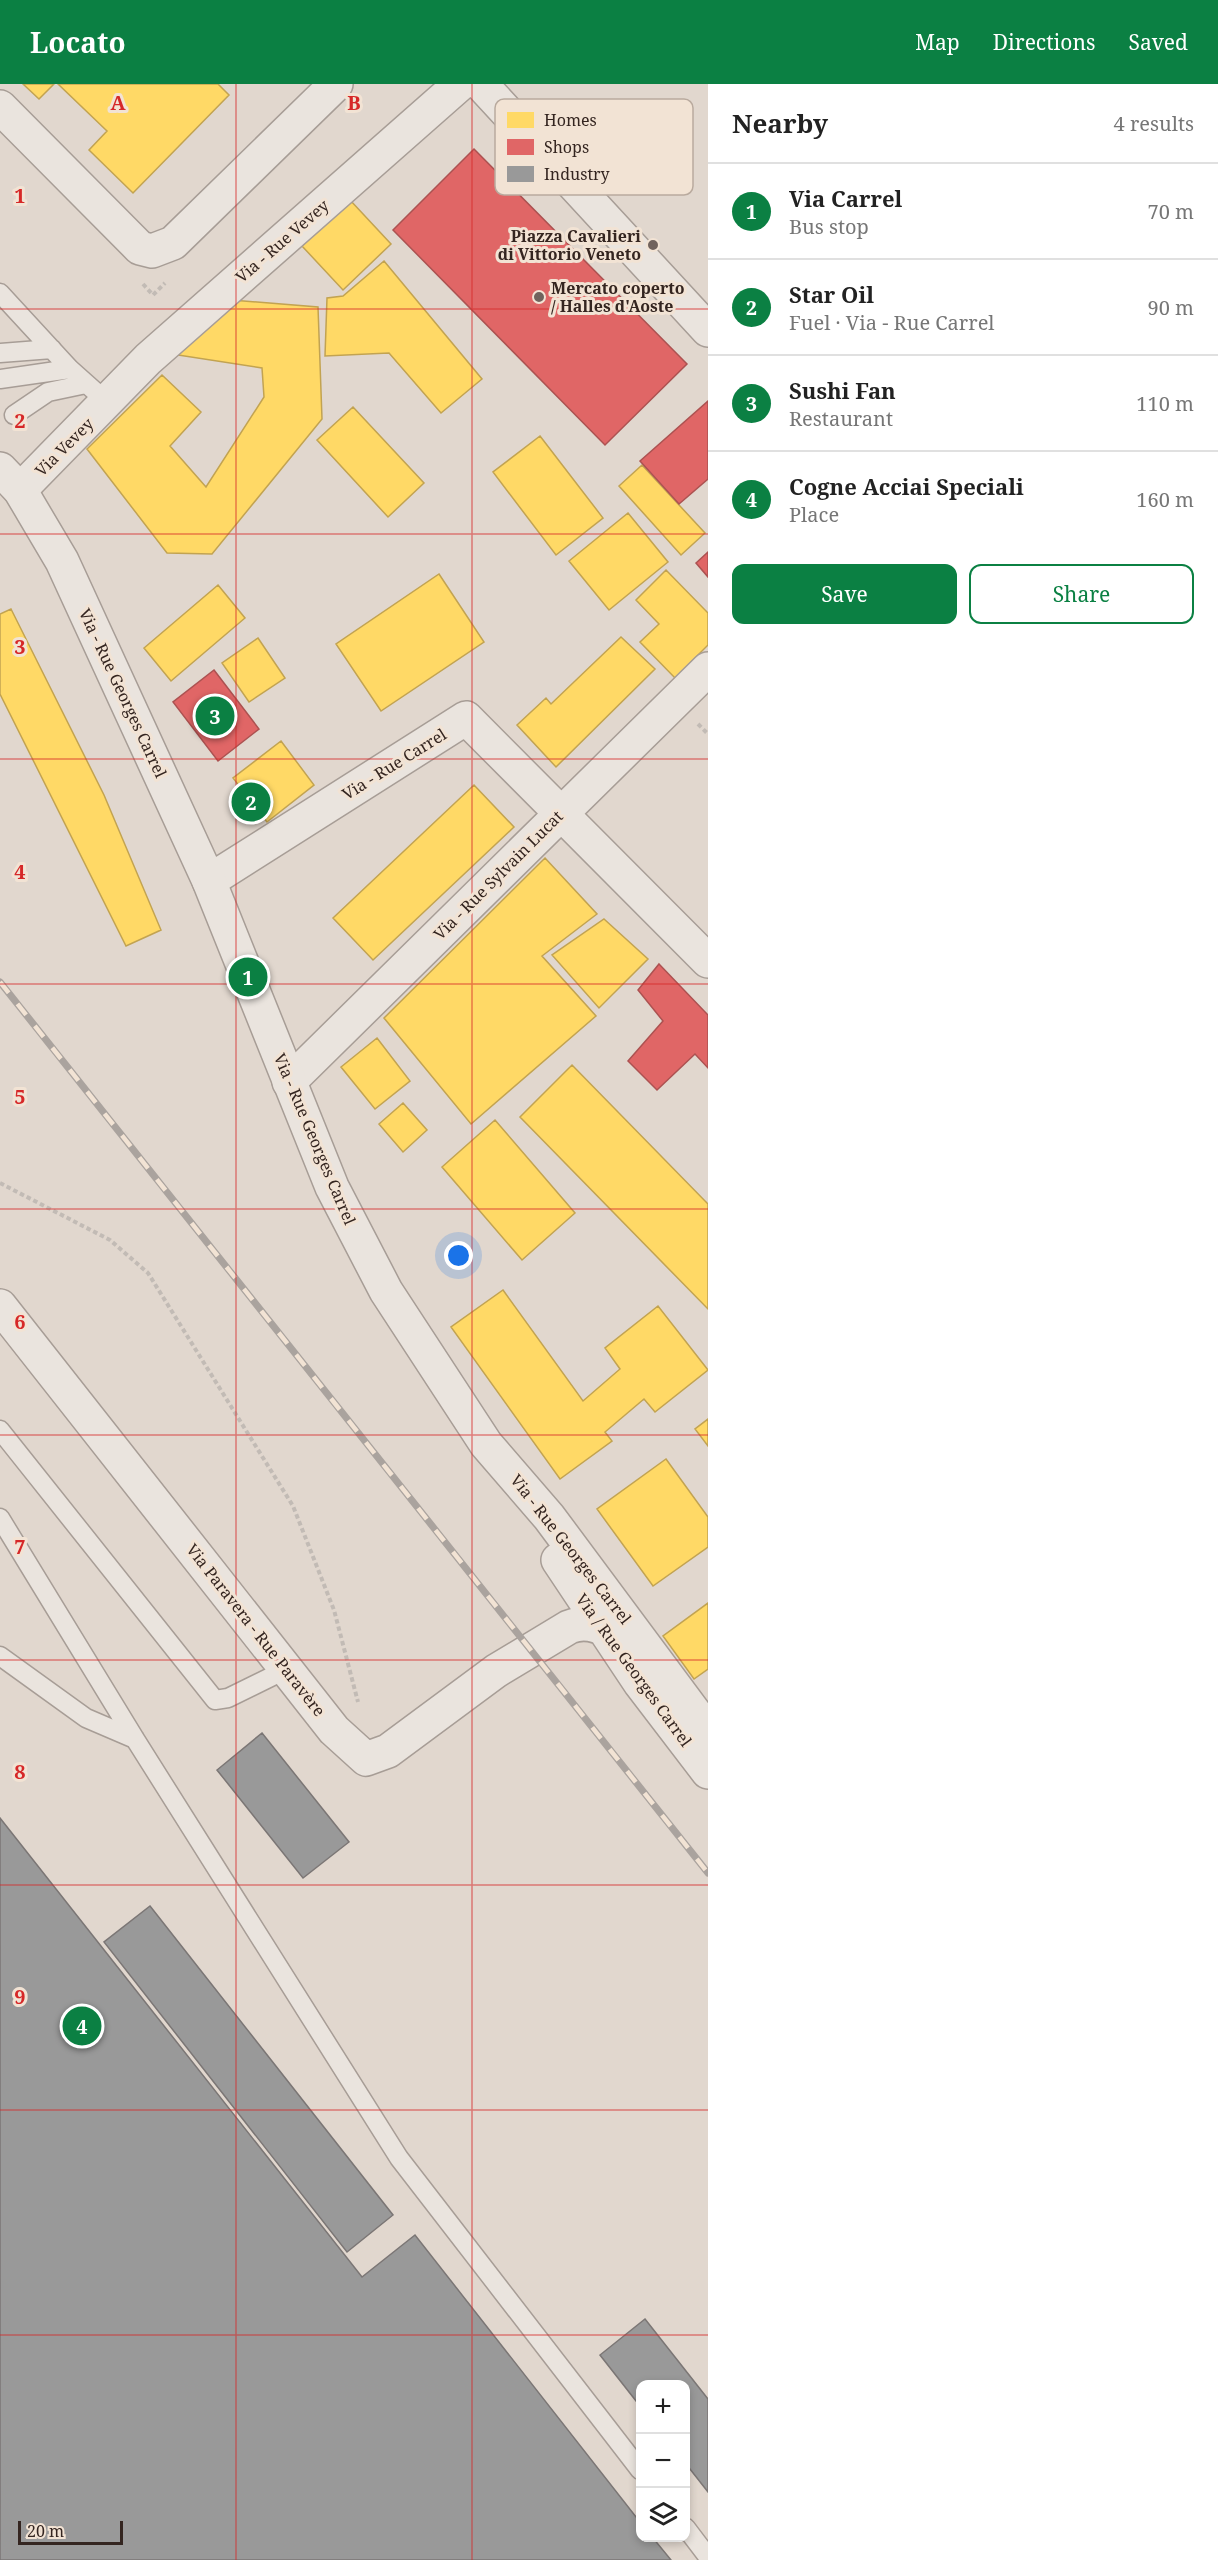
<!DOCTYPE html>
<meta charset="utf-8">
<style>
:root{--surface:#fff;--page:#f6f6f6;--text:#222;--muted:#767676;--line:#e0e0e0;--accent:#0b8043}
body{margin:0;font-family:"Noto Serif",serif;background:var(--page);color:var(--text)}
.controls{position:absolute;right:18px;bottom:18px;display:grid;overflow:hidden;border-radius:12px;box-shadow:0 3px 9px #0003}
.controls button{width:54px;height:54px;display:grid;place-items:center;padding:0;border:0;border-bottom:2px solid var(--line);background:var(--surface);color:var(--text);font:30px sans-serif}
.scale{position:absolute;left:18px;bottom:15px;width:105px;box-sizing:border-box;padding-left:6px;border:3px solid #342520;border-top:0;font-size:16px;line-height:21px;white-space:nowrap;color:#342520;-webkit-text-stroke:4px #f2e3d4;paint-order:stroke}
.you{position:absolute;left:459px;top:1172px;width:21px;height:21px;margin:-15px;border:4px solid #fff;border-radius:50%;background:#1a73e8;box-shadow:0 0 0 9px #1a73e833}
.badge{display:grid;place-items:center;width:39px;height:39px;border-radius:50%;background:var(--accent);color:#fff;font-size:20px;font-weight:700}
.pin{position:absolute;translate:-50% -50%;border:3px solid #fff;box-shadow:0 2px 6px #0006}
.list{margin:0;padding:0;list-style:none}
h2{display:flex;justify-content:space-between;align-items:center;height:78px;margin:0;padding:0 24px;font-size:26px}
h2 small{font-size:20px;font-weight:400;color:var(--muted)}
.list li{display:grid;grid-template-columns:39px 1fr auto;gap:18px;align-items:center;box-sizing:border-box;height:96px;padding:0 24px;border-top:2px solid var(--line)}
.list b{display:block;font-size:22px;white-space:nowrap}
.list p{margin:0;font-size:20px;white-space:nowrap;color:var(--muted)}
.list em{font-size:20px;font-style:normal;color:var(--muted)}
.actions{display:flex;gap:12px;padding:18px 24px}
.actions a{flex:1;padding:14px 0;border:2px solid var(--accent);border-radius:12px;text-align:center;font-size:21px;color:var(--accent)}
.actions .main{background:var(--accent);color:#fff}
.icon{flex:none;width:33px;height:33px;fill:none;stroke:currentColor;stroke-width:2;stroke-linecap:round;stroke-linejoin:round}
.map{position:relative;flex:none;width:708px;height:2476px;overflow:hidden}
header{display:flex;align-items:center;gap:36px;box-sizing:border-box;height:84px;padding:0 30px;background:var(--accent);color:#fff}
header strong{font-size:28px}
nav{display:flex;gap:33px;margin-inline-start:auto;font-size:21px}
main{display:flex}
aside{flex:1;background:var(--surface)}
.map>svg:first-child{display:block}
.homes{fill:#ffd966;stroke:#c2a351;stroke-width:1.5}
.shops{fill:#e06666;stroke:#ac5251;stroke-width:1.5}
.industry{fill:#999;stroke:#7b7675;stroke-width:1.5}
.lines{fill:none;stroke-linecap:round;stroke-linejoin:round}
.service-casing{stroke:#a79d96;stroke-width:21}
.minor-casing{stroke:#a79d96;stroke-width:36}
.tertiary-casing{stroke:#a79d96;stroke-width:36}
.path{stroke:#c2bbb5;stroke-width:4;stroke-dasharray:4.5 3;stroke-linecap:butt}
.service{stroke:#eae4de;stroke-width:18}
.minor{stroke:#eae4de;stroke-width:33}
.tertiary{stroke:#eae4de;stroke-width:33}
.rail-casing{stroke:#aaa39e;stroke-width:7}
.rail{stroke:#f2e3d4;stroke-width:4.5;stroke-dasharray:14;stroke-linecap:butt}
.grid{fill:none;stroke:#d62828;stroke-width:1.5;stroke-opacity:0.55}
.poi-dot{fill:#71635d;stroke:#f2e3d4;stroke-width:2}
.labels{text-anchor:middle;dominant-baseline:central;stroke-width:6;stroke-linejoin:round;paint-order:stroke}
.poi-label{font-size:16px;font-weight:bold;fill:#342520;stroke:#f2e3d4;text-anchor:end}
.street-label{font-size:16px;fill:#342520;stroke:#f2e3d4}
.key{fill:#f2e3d4;stroke:#b9aa9e;stroke-width:1.5}
.key-label{font-size:16px;fill:#342520}
.grid-label{font-size:20px;text-anchor:middle;font-weight:bold;fill:#d62828;stroke:#f2e3d4;stroke-width:6;stroke-linejoin:round;paint-order:stroke}
</style>
<header>
<strong>Locato</strong>
<nav><a>Map</a><a>Directions</a><a>Saved</a></nav>
</header>
<main>
<div class="map">
<svg width="708" height="2476" viewBox="0 0 708 2476">
<rect width="100%" height="100%" fill="#e1d7ce"/>
<!-- homes -->
<path class="homes" d="M 23,0 L 54,0 L 39,15 Z
M 58,0 L 218,0 L 229,11 L 133,109 L 89,66 L 107,47 Z
M 350,116 L 391,160 L 343,206 L 302,162 Z
M 384,177 L 482,295 L 441,329 L 389,269 L 325,272 L 327,214 L 343,212 Z
M 231,216 L 318,223 L 322,335 L 212,470 L 167,469 L 87,365 L 162,291 L 201,328 L 170,362 L 206,403 L 264,313 L 262,284 L 178,271 Z
M 353,323 L 424,399 L 388,433 L 317,356 Z
M 540,352 L 603,434 L 556,471 L 493,388 Z
M 642,381 L 705,449 L 681,471 L 619,402 Z
M 628,429 L 668,478 L 609,526 L 569,477 Z
M 666,486 L 708,529 L 708,561 L 675,594 L 640,558 L 659,540 L 636,516 Z
M 439,490 L 484,558 L 381,627 L 336,560 Z
M 218,501 L 245,534 L 171,597 L 144,564 Z
M 11,525 L 104,711 L 161,846 L 126,862 L 0,610 L 0,530 Z
M 621,553 L 655,585 L 556,683 L 517,641 L 546,614 L 551,620 Z
M 258,554 L 285,594 L 249,618 L 222,579 Z
M 281,657 L 314,701 L 267,738 L 233,694 Z
M 474,701 L 514,743 L 373,876 L 333,834 Z
M 545,774 L 597,830 L 542,872 L 596,932 L 471,1040 L 384,934 Z
M 604,835 L 648,875 L 599,924 L 552,871 Z
M 377,954 L 410,997 L 375,1025 L 341,983 Z
M 572,981 L 708,1120 L 708,1225 L 520,1033 Z
M 403,1019 L 427,1046 L 403,1068 L 379,1040 Z
M 495,1036 L 575,1129 L 522,1176 L 442,1083 Z
M 503,1206 L 583,1317 L 620,1285 L 605,1264 L 658,1222 L 708,1286 L 655,1328 L 644,1315 L 605,1348 L 612,1357 L 560,1395 L 451,1243 Z
M 708,1335 L 708,1362 L 695,1345 Z
M 666,1375 L 708,1433 L 708,1463 L 653,1502 L 597,1425 Z
M 708,1519 L 708,1585 L 694,1595 L 663,1552 Z"/>
<!-- shops -->
<path class="shops" d="M 474,65 L 687,280 L 605,361 L 393,146 Z
M 708,317 L 708,395 L 679,420 L 640,377 Z
M 708,468 L 708,493 L 696,479 Z
M 214,586 L 259,645 L 218,677 L 173,618 Z
M 659,880 L 708,931 L 708,984 L 695,970 L 657,1006 L 628,977 L 663,937 L 638,906 Z"/>
<!-- industry -->
<path class="industry" d="M 262,1649 L 349,1758 L 303,1794 L 217,1686 Z
M 0,1734 L 362,2193 L 415,2151 L 640,2438 L 640,2454 L 653,2454 L 671,2476 L 0,2476 Z
M 150,1822 L 393,2131 L 347,2168 L 104,1858 Z
M 645,2235 L 708,2315 L 708,2408 L 686,2380 L 686,2300 L 640,2300 L 640,2322 L 600,2271 Z"/>
<g class="lines">
<defs>
<path id="service" d="M 0,209 L 70,285 L 107,318
M 0,269 L 52,265
M 0,295 L 70,285
M 14,331 L 48,308 L 86,300
M 0,1346 L 215,1616 L 228,1614 L 287,1585
M 0,1434 L 135,1655 L 399,2074 L 640,2386
M 0,1572 L 86,1634 L 135,1655
M 686,2444 L 708,2473"/>
<path id="minor" d="M 481,0 L 708,246
M 0,23 L 140,164 L 152,167 L 173,159 L 336,0
M 20,406 L 148,275 L 460,0
M 209,797 L 466,634 L 708,877
M 289,998 L 708,585"/>
<path id="tertiary" d="M 0,385 L 20,406 L 62,477 L 209,797 L 332,1103 L 386,1207 L 486,1360 L 549,1433 L 708,1647
M 0,1222 L 334,1646 L 366,1675 L 388,1667 L 496,1587 L 569,1543 C 596,1532 622,1554 639,1575
M 558,1476 L 640,1599 L 708,1688"/>
</defs>
<!-- service casing -->
<use href="#service" class="service-casing"/>
<!-- minor casing -->
<use href="#minor" class="minor-casing"/>
<!-- tertiary casing -->
<use href="#tertiary" class="tertiary-casing"/>
<!-- path -->
<path class="path" d="M 143,200 L 153,211 L 165,199
M 698,640 L 708,650
M 0,1099 L 110,1156 L 148,1189 L 293,1422 L 334,1526 L 358,1618"/>
<!-- service -->
<use href="#service" class="service"/>
<!-- minor -->
<use href="#minor" class="minor"/>
<!-- tertiary -->
<use href="#tertiary" class="tertiary"/>
<defs>
<path id="rail" d="M 0,898 L 708,1789"/>
</defs>
<!-- rail casing -->
<use href="#rail" class="rail-casing"/>
<!-- rail -->
<use href="#rail" class="rail"/>
</g>
<!-- grid -->
<path class="grid" d="M 236,0 L 236,2476M 472,0 L 472,2476M 0,225 L 708,225M 0,450 L 708,450M 0,675 L 708,675M 0,900 L 708,900M 0,1125 L 708,1125M 0,1351 L 708,1351M 0,1576 L 708,1576M 0,1801 L 708,1801M 0,2026 L 708,2026M 0,2251 L 708,2251"/>
<!-- markers -->
<g class="poi-dot">
<circle cx="653" cy="161" r="6"/>
<circle cx="539" cy="213" r="6"/>
</g>
<g class="labels">
<!-- poi labels -->
<g class="poi-label">
<text x="641" y="152">Piazza Cavalieri<tspan x="641" dy="18">di Vittorio Veneto</tspan></text>
<text x="551" y="204" text-anchor="start">Mercato coperto<tspan x="551" dy="18">/ Halles d'Aoste</tspan></text>
</g>
<!-- street labels -->
<g class="street-label">
<text transform="translate(282 157) rotate(-41)">Via - Rue Vevey</text>
<text transform="translate(64 363) rotate(-45)">Via Vevey</text>
<text transform="translate(123 609) rotate(65)">Via - Rue Georges Carrel</text>
<text transform="translate(394 680) rotate(-32)">Via - Rue Carrel</text>
<text transform="translate(498 791) rotate(-45)">Via - Rue Sylvain Lucat</text>
<text transform="translate(315 1055) rotate(67)">Via - Rue Georges Carrel</text>
<text transform="translate(571 1465) rotate(52)">Via - Rue Georges Carrel</text>
<text transform="translate(256 1546) rotate(52)">Via Paravera - Rue Paravère</text>
<text transform="translate(634 1586) rotate(54)">Via / Rue Georges Carrel</text>
</g>
</g>
<!-- legend -->
<rect x="495" y="15" width="198" height="96" rx="9" class="key"/>
<rect x="507" y="28" width="27" height="16" fill="#ffd966"/>
<rect x="507" y="55" width="27" height="16" fill="#e06666"/>
<rect x="507" y="82" width="27" height="16" fill="#999"/>
<g class="key-label">
<text x="544" y="42">Homes</text>
<text x="544" y="69">Shops</text>
<text x="544" y="96">Industry</text>
</g>
<g class="grid-label">
<text x="118" y="26">A</text>
<text x="354" y="26">B</text>
<text x="20" y="119">1</text>
<text x="20" y="344">2</text>
<text x="20" y="570">3</text>
<text x="20" y="795">4</text>
<text x="20" y="1020">5</text>
<text x="20" y="1245">6</text>
<text x="20" y="1470">7</text>
<text x="20" y="1695">8</text>
<text x="20" y="1920">9</text>
</g>
</svg>
<div class="controls">
<button>+</button>
<button>−</button>
<button><svg class="icon" aria-label="layers" viewBox="0 0 24 24"><path d="M12 4l9 5-9 5-9-5zM3 14l9 5 9-5"/></svg></button>
</div>
<div class="scale">20 m</div>
<div class="you"></div>
<div class="pin badge" style="left:248px;top:893px">1</div>
<div class="pin badge" style="left:251px;top:718px">2</div>
<div class="pin badge" style="left:215px;top:632px">3</div>
<div class="pin badge" style="left:82px;top:1942px">4</div>
</div>
<aside>
<h2>Nearby<small>4 results</small></h2>
<ul class="list">
<li><span class="badge">1</span><div><b>Via Carrel</b><p>Bus stop</p></div><em>70 m</em></li>
<li><span class="badge">2</span><div><b>Star Oil</b><p>Fuel · Via - Rue Carrel</p></div><em>90 m</em></li>
<li><span class="badge">3</span><div><b>Sushi Fan</b><p>Restaurant</p></div><em>110 m</em></li>
<li><span class="badge">4</span><div><b>Cogne Acciai Speciali</b><p>Place</p></div><em>160 m</em></li>
</ul>
<div class="actions"><a class="main">Save</a><a>Share</a></div>
</aside>
</main>
